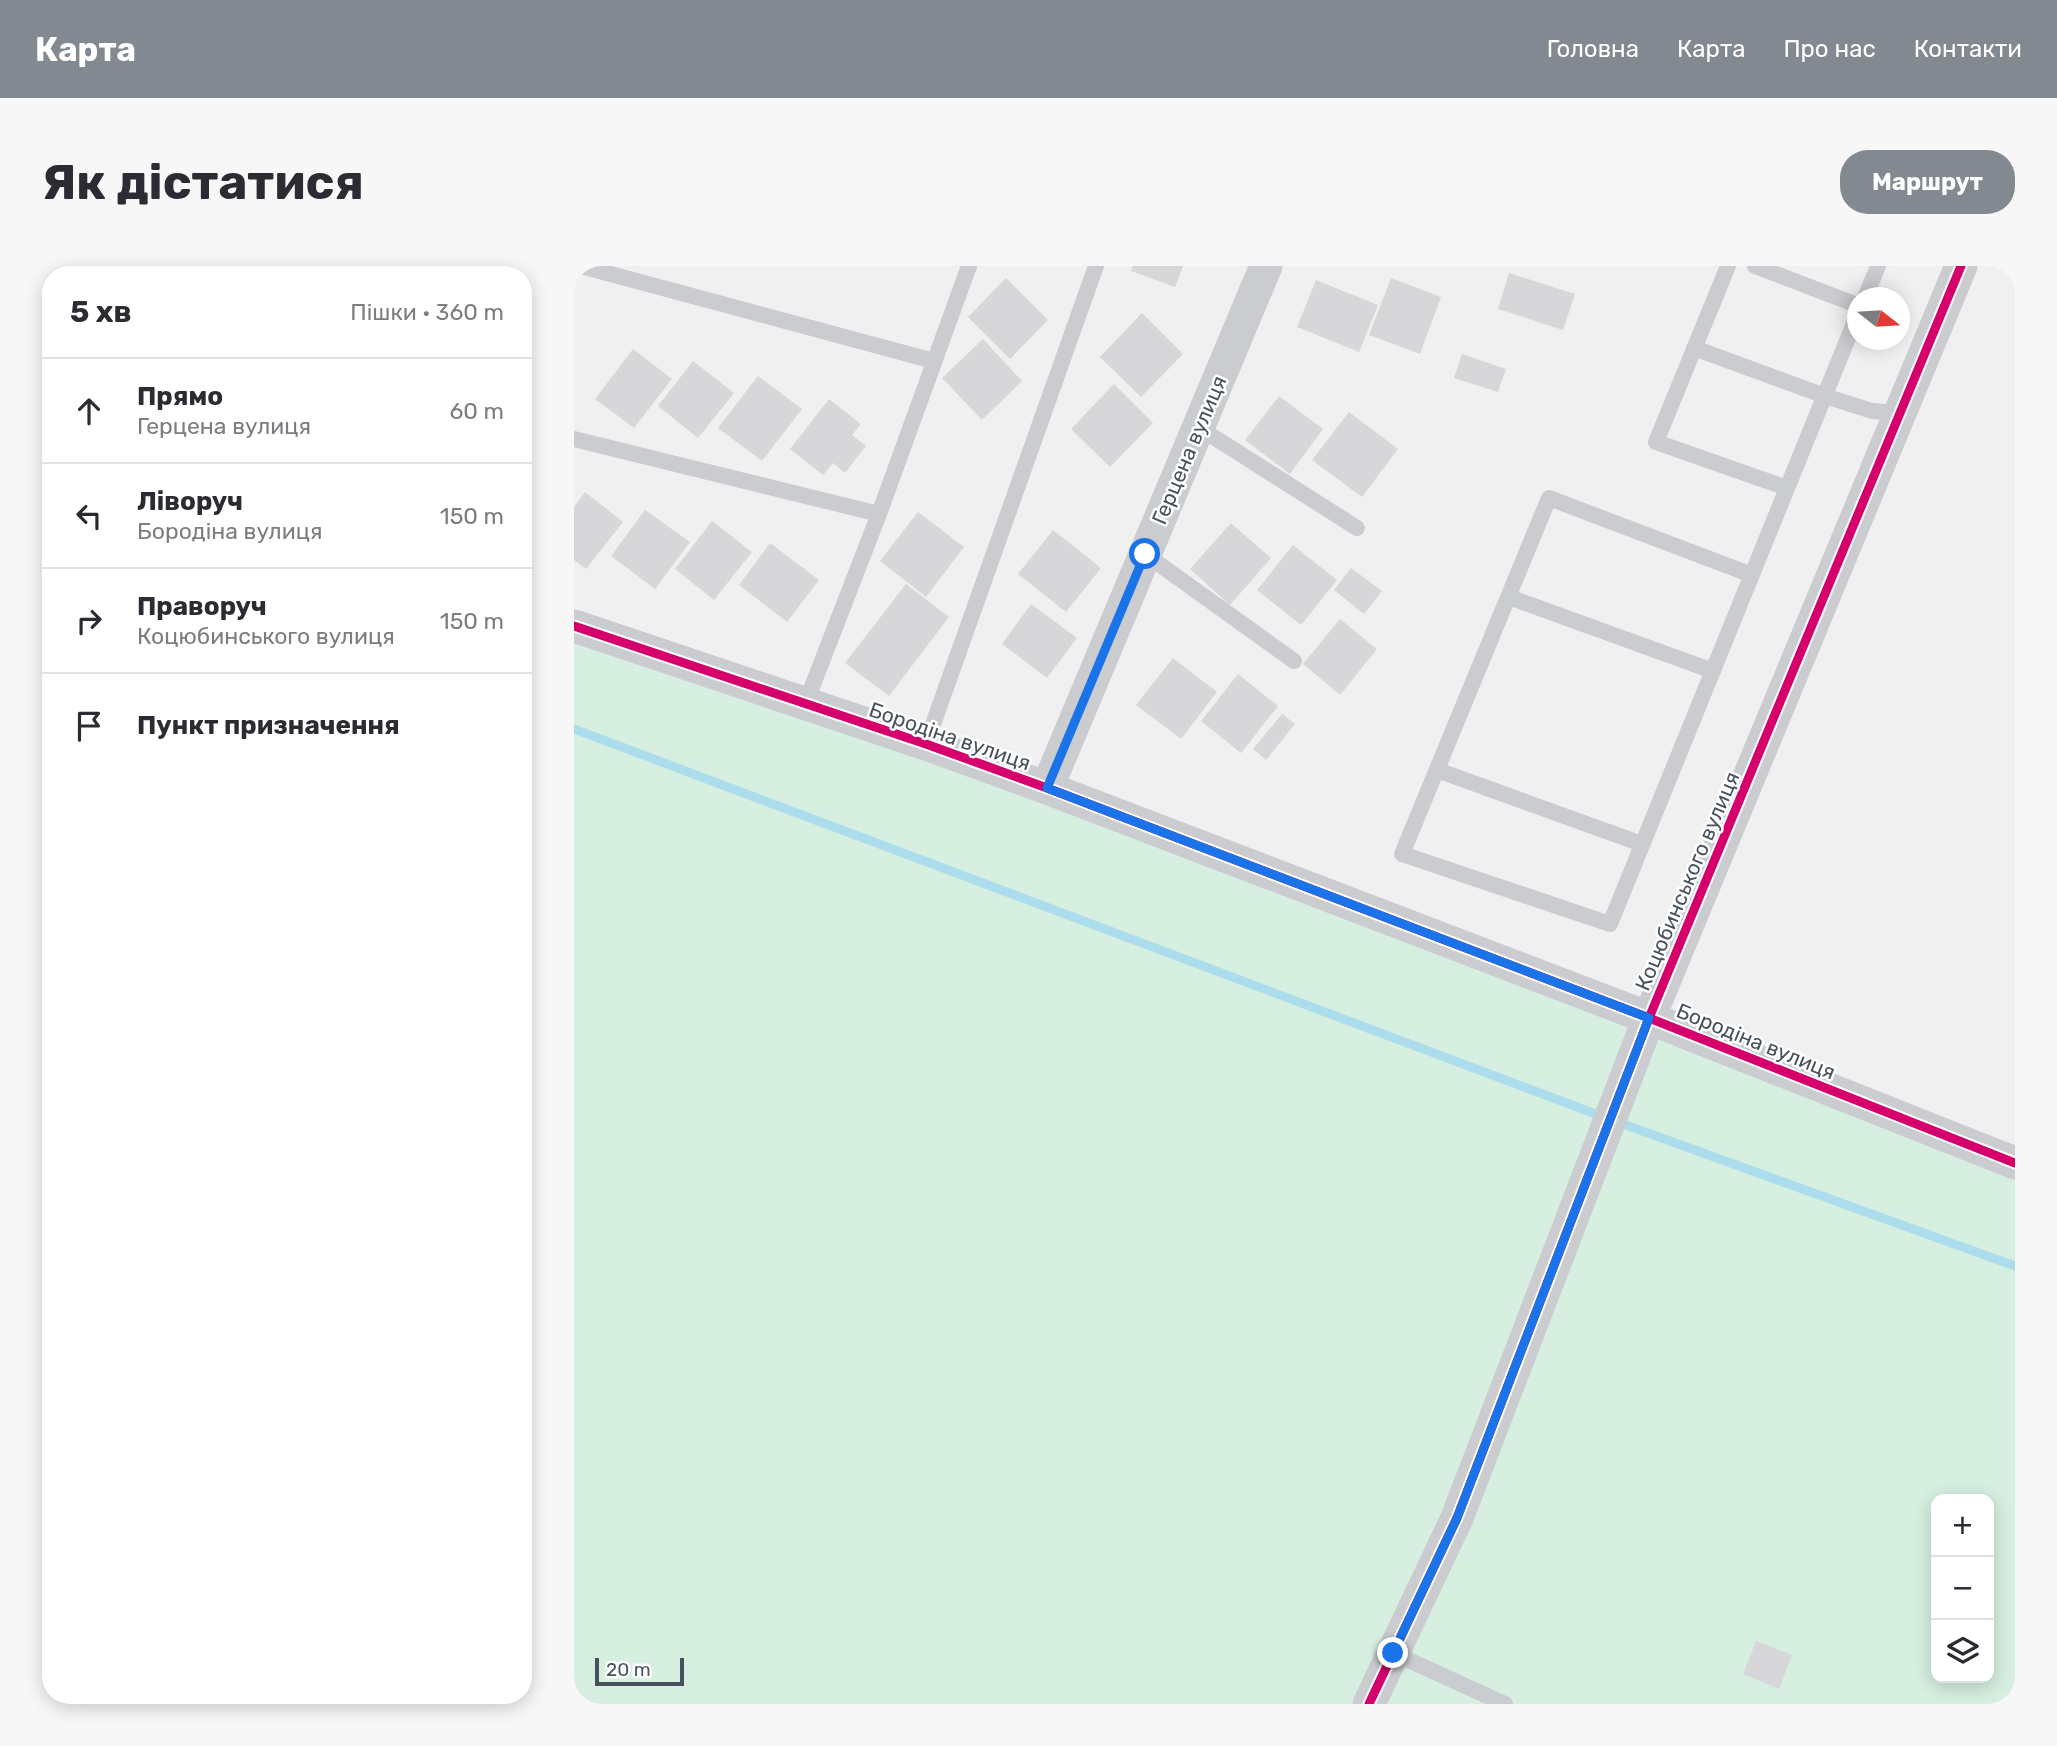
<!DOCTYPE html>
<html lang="uk">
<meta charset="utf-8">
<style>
:root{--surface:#fff;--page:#f7f7f7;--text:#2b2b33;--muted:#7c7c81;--line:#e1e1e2;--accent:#838990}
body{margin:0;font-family:Rubik,sans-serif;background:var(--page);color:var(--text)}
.controls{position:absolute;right:21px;bottom:21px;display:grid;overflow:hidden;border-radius:14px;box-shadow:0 4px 18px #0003}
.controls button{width:63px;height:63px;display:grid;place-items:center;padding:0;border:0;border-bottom:2px solid var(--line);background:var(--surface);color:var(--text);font:35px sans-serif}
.compass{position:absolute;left:1273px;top:21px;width:63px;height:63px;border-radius:50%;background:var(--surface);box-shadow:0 4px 18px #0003;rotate:107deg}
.scale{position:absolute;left:21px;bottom:18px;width:89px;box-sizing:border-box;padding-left:7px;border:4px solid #48525c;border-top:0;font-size:19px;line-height:24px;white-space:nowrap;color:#48525c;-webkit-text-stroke:5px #fff;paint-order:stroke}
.stop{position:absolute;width:21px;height:21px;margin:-16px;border:5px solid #1a73e8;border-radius:50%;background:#fff}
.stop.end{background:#1a73e8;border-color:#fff;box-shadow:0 2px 7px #0008}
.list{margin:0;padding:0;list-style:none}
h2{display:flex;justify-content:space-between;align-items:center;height:91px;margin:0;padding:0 28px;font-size:30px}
h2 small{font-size:23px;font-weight:400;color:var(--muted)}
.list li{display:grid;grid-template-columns:46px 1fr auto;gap:21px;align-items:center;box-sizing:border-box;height:105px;padding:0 28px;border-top:2px solid var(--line)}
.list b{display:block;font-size:26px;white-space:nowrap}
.list p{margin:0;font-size:23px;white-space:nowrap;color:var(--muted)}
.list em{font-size:23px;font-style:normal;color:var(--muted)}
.icon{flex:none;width:38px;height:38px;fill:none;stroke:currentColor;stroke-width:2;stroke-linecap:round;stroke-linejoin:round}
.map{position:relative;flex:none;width:1441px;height:1438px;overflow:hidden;border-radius:28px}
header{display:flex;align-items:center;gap:42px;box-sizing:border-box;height:98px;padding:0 35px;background:var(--accent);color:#fff}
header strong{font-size:33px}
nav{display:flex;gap:38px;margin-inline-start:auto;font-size:24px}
.intro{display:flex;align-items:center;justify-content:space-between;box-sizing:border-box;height:168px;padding:0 42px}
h1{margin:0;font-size:49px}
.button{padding:18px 32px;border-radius:28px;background:var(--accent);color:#fff;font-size:24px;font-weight:700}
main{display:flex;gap:42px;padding:0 42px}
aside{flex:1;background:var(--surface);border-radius:28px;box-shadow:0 4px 18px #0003}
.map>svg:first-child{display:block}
.green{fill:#d6efe0;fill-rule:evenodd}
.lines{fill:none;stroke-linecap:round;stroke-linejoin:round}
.stream{stroke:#abddec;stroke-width:9}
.building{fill:#d7d7d9}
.lane{stroke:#cacccf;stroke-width:16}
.street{stroke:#cacccf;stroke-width:33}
.cycleway-casing{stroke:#fff;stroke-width:13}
.cycleway{stroke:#d6006c;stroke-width:9}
.route{stroke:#1a73e8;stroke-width:9}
.labels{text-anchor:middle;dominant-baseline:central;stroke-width:5;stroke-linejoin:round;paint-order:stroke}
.street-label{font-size:21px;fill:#48525c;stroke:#fff}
</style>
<header>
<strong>Карта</strong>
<nav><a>Головна</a><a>Карта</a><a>Про нас</a><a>Контакти</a></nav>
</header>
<div class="intro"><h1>Як дістатися</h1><a class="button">Маршрут</a></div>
<main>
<aside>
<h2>5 хв<small>Пішки · 360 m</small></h2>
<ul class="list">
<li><svg class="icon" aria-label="ahead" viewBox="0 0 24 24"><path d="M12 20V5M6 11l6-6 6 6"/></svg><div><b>Прямо</b><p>Герцена вулиця</p></div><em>60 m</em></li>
<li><svg class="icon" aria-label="left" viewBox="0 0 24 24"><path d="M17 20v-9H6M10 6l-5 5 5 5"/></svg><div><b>Ліворуч</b><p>Бородіна вулиця</p></div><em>150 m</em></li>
<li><svg class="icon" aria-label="right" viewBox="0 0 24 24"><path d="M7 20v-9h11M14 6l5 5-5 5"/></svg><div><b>Праворуч</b><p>Коцюбинського вулиця</p></div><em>150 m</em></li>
<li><svg class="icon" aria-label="arrive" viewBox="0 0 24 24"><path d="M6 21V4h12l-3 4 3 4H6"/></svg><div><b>Пункт призначення</b></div></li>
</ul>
</aside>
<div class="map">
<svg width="1441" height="1438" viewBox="0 0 1441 1438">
<rect width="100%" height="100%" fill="#f1f0f0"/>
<!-- green -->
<path class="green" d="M 0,361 L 1441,897 L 1441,1438 L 0,1438 ZM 1362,1233 L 1415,1233 L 1415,1412 L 1362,1412 Z"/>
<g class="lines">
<!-- stream -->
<path class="stream" d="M 0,463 L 1027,850
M 1049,858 L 1441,1000"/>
</g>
<!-- building -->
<path class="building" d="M 559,0 L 609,0 L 601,21 L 557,5 Z
M 935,7 L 1001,28 L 989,64 L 924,43 Z
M 432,12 L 474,54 L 436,93 L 394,51 Z
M 817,12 L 867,31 L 846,88 L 795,69 Z
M 742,14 L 804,39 L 785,86 L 723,61 Z
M 568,47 L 609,88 L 567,131 L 526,91 Z
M 409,73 L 448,115 L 408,154 L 368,112 Z
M 59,83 L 98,113 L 60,162 L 21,133 Z
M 888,88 L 932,103 L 924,126 L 880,112 Z
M 119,95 L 160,127 L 124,172 L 84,140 Z
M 184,110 L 228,143 L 188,195 L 144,162 Z
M 540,118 L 579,157 L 536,201 L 497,163 Z
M 705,130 L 749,163 L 716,208 L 671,174 Z
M 255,133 L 287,158 L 278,169 L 292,180 L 271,207 L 259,197 L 249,209 L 216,183 Z
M 775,146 L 824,183 L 788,231 L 738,194 Z
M 11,226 L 49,256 L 12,303 L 0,294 L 0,241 Z
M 71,244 L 116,276 L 81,323 L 37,290 Z
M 344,246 L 390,281 L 352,331 L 306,295 Z
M 138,255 L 178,286 L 140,334 L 101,303 Z
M 657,257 L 697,292 L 656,339 L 616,303 Z
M 479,264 L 527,302 L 492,346 L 444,308 Z
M 196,277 L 245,314 L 213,356 L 165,319 Z
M 719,279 L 763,314 L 727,359 L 683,324 Z
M 777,302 L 808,325 L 790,348 L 760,324 Z
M 332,318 L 375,351 L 315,430 L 271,397 Z
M 457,338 L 503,372 L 473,412 L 428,378 Z
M 766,353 L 803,383 L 766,429 L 729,398 Z
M 599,392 L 643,426 L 607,473 L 562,439 Z
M 664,408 L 704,440 L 667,487 L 627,455 Z
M 708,448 L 721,458 L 692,494 L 679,483 Z
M 1182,1375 L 1218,1389 L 1205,1423 L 1169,1408 Z"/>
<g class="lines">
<!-- lane -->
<path class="lane" d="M 7,0 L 360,95
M 1154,0 L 1082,176 L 1213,222
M 1181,0 L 1283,39
M 1291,32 L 1304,0
M 1120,82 L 1251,130 L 1298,145 L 1326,147
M 624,161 L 783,262
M 0,173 L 305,248
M 571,288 L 720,395
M 1178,309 L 975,232 L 828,588 L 1036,658 L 1283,50
M 935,331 L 1139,405
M 231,439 L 305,248 L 395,0
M 352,478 L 522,0
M 863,504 L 1068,578
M 819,1387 L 931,1438"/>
<!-- street -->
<path class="street" d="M 0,360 L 352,478 L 473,522 L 1075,752 L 1441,897
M 473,522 L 692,0
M 795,1438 L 883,1252 L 1075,752 L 1387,0"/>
<defs>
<path id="cycleway" d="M 0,360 L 352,478 L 473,522 L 1075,752 L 1441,897
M 795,1438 L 883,1252 L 1075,752 L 1387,0"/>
</defs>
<!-- cycleway casing -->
<use href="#cycleway" class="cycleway-casing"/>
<!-- cycleway -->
<use href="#cycleway" class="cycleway"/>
</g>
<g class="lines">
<!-- route -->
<path class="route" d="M 571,288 L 473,522 L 1075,752 L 883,1252 L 819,1387"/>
</g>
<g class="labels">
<!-- street labels -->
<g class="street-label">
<text transform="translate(615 184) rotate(-67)">Герцена вулиця</text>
<text transform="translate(376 470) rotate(19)">Бородіна вулиця</text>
<text transform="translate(1113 615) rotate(-67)">Коцюбинського вулиця</text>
<text transform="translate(1182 775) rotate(22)">Бородіна вулиця</text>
</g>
</g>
</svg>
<div class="controls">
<button>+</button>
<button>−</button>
<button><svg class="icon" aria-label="layers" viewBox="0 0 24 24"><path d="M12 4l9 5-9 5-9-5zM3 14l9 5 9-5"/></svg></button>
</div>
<svg class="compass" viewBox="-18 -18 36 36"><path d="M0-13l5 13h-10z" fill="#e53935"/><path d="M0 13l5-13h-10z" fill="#7c7c81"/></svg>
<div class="scale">20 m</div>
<div class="stop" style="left:571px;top:288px"></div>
<div class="stop end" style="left:819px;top:1387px"></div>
</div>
</main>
